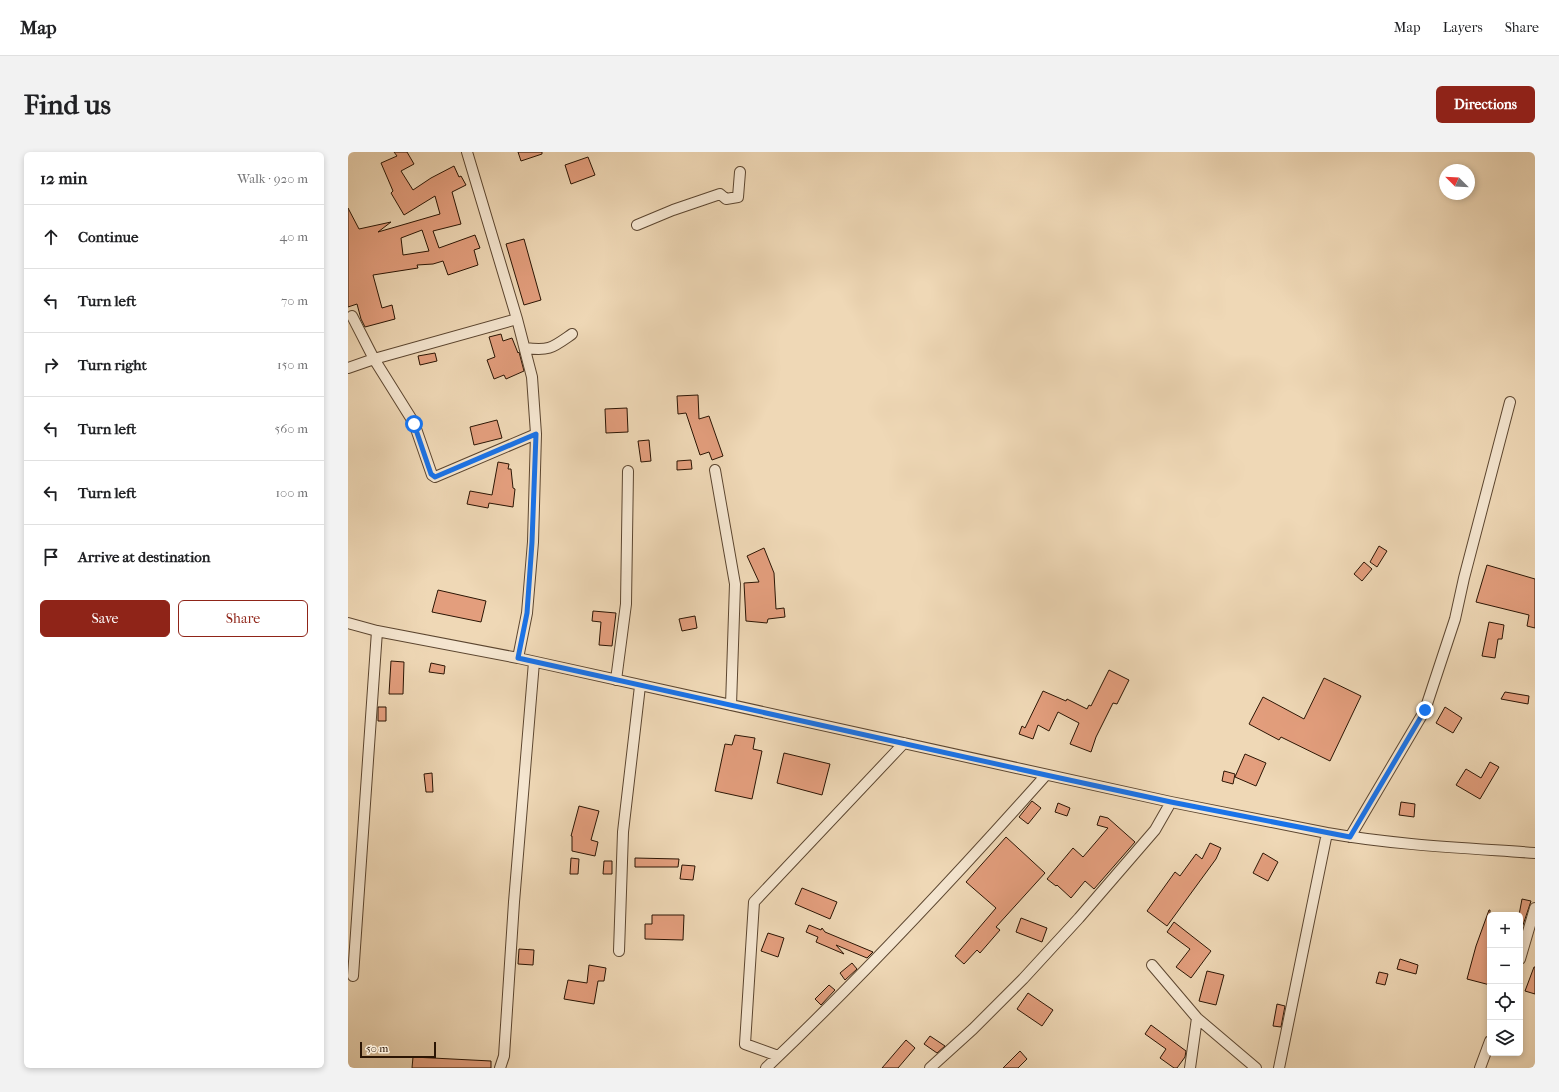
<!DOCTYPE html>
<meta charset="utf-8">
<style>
:root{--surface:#fff;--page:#f2f2f2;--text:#202124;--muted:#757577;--line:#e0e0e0;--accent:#8f2418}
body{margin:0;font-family:"IM FELL French Canon",serif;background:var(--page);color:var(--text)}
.controls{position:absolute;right:12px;bottom:12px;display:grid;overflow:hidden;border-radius:6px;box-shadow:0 2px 6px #0003}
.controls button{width:36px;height:36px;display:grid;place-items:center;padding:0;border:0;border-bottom:1px solid var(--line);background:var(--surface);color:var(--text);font:20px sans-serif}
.compass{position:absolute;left:1091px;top:12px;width:36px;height:36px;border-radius:50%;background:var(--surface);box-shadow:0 2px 6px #0003;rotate:294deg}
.scale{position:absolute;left:12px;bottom:10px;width:76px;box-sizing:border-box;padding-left:4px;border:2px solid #2b1504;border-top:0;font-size:11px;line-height:14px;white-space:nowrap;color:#2b1504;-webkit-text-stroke:3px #f5e6d0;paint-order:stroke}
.stop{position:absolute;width:12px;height:12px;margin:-9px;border:3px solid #1a73e8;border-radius:50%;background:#fff}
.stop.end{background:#1a73e8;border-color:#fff;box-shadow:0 1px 4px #0008}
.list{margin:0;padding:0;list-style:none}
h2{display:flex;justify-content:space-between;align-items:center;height:52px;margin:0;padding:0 16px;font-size:17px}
h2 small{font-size:13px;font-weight:400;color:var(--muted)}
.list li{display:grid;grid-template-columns:26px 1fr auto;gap:12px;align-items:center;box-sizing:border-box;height:64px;padding:0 16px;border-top:1px solid var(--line)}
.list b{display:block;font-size:15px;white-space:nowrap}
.list em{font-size:13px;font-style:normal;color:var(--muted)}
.actions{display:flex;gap:8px;padding:12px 16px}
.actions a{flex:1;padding:9px 0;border:1px solid var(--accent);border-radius:6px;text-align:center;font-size:14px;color:var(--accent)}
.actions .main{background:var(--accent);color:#fff}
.icon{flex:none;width:22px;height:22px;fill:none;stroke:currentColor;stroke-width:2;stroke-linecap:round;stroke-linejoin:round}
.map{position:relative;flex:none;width:1187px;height:916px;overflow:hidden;border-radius:6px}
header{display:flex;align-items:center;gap:24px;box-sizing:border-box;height:56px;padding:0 20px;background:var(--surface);border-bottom:1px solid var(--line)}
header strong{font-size:19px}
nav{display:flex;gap:22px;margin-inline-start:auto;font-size:14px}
.intro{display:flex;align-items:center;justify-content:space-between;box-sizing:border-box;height:96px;padding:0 24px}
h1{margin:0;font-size:28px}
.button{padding:10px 18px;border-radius:6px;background:var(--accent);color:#fff;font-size:14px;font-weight:700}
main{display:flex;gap:24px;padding:0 24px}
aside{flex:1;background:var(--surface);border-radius:6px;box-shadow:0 2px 6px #0003}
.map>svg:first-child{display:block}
.building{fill:#e39e7d;stroke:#2b1504;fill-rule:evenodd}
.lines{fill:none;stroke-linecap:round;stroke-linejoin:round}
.street-casing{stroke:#5c4630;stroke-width:12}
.street{stroke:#f5e6d0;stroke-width:10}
.route{stroke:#1a73e8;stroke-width:5}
</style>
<header>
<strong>Map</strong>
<nav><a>Map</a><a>Layers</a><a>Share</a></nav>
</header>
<div class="intro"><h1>Find us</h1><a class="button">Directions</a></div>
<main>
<aside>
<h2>12 min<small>Walk · 920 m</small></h2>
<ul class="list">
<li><svg class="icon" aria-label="ahead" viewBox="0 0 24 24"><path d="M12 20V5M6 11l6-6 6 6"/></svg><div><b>Continue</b></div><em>40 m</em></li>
<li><svg class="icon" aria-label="left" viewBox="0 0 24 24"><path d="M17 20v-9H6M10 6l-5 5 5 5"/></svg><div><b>Turn left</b></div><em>70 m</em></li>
<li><svg class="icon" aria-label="right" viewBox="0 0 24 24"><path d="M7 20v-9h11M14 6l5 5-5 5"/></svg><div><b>Turn right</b></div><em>150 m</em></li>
<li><svg class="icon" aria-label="left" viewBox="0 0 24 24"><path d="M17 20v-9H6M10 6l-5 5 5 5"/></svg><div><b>Turn left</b></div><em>560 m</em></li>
<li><svg class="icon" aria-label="left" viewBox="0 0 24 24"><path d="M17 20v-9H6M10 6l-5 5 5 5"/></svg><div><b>Turn left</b></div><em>100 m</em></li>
<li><svg class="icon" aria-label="arrive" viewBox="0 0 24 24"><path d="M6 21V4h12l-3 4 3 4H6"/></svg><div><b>Arrive at destination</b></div></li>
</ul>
<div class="actions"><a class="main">Save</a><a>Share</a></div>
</aside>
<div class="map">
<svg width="1187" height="916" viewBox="0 0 1187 916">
<rect width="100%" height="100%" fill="#efd8b6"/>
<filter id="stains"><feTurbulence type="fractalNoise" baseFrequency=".005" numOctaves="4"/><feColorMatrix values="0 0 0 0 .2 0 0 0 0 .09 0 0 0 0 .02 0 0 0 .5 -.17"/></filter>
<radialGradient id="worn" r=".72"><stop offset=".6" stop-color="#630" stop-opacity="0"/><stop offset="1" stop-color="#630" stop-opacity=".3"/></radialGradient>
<!-- building -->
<path class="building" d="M 46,0 L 59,0 L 66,12 L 53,19 L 65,38 L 83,26 L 106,14 L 111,25 L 113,24 L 118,33 L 104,40 L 113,72 L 85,79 L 91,96 L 127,83 L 132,96 L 126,98 L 130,113 L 100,123 L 95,109 L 85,112 L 69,113 L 70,116 L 25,123 L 34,156 L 44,153 L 47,167 L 17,175 L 13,167 L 9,152 L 0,155 L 0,56 L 11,77 L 43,70 L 30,80 L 92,62 L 87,44 L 56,63 L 43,41 L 45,39 L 33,11 L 49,4 ZM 74,78 L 81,99 L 55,103 L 53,86 Z
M 170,0 L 194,0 L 194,2 L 173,9 Z
M 240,5 L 247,23 L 223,32 L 217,13 Z
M 176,87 L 193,148 L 176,153 L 158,92 Z
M 153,182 L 155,189 L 164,186 L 170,201 L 171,200 L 176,219 L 158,227 L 156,223 L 146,227 L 139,208 L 147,205 L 141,185 Z
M 87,201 L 89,209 L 72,213 L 70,204 Z
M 350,243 L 351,267 L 361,264 L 375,304 L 364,308 L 361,300 L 352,303 L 338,261 L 330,262 L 329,244 Z
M 279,256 L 280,280 L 258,281 L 257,257 Z
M 149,268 L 154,286 L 126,293 L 122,275 Z
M 301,288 L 303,309 L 293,310 L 290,289 Z
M 343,308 L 344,317 L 329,318 L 329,309 Z
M 150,310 L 161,312 L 160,317 L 163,317 L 165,336 L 167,337 L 165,355 L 141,351 L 140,356 L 119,352 L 122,339 L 144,343 Z
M 1031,394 L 1039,399 L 1029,415 L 1022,410 Z
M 416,396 L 426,421 L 428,457 L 436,456 L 437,465 L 420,467 L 419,471 L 398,469 L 396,431 L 411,430 L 399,404 Z
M 1016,410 L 1024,417 L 1014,429 L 1006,422 Z
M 1139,413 L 1187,427 L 1187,476 L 1179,474 L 1181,463 L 1128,450 Z
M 90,438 L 138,449 L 133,470 L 84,460 Z
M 245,459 L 268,461 L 264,494 L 251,493 L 253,470 L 244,469 Z
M 347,464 L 349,476 L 334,479 L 331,467 Z
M 1141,470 L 1156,473 L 1154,487 L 1150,487 L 1147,506 L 1134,504 Z
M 43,509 L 56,510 L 55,542 L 41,542 Z
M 83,511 L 97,514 L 96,522 L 81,520 Z
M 761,518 L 781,528 L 769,552 L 765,551 L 748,585 L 743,600 L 722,592 L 731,571 L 710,560 L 701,579 L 690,573 L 685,587 L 671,582 L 674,574 L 677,576 L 695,539 L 718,549 L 719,547 L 739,557 L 741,553 L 743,554 Z
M 976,526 L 1013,544 L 982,609 L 933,585 L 931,588 L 901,572 L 915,545 L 956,567 Z
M 1157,540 L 1181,544 L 1180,552 L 1153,547 Z
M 30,555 L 38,555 L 38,569 L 30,569 Z
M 1097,555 L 1114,566 L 1105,581 L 1088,571 Z
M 387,583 L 407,586 L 405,597 L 414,599 L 404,647 L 367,639 L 377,592 L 384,593 Z
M 436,601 L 482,612 L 474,643 L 429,631 Z
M 897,602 L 918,611 L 908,634 L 887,625 Z
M 1142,610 L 1151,615 L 1132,647 L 1108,633 L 1118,617 L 1133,626 Z
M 876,619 L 887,622 L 885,632 L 874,629 Z
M 84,621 L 85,640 L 78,640 L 76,622 Z
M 684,649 L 693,656 L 680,672 L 671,665 Z
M 1053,650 L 1067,652 L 1066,665 L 1051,663 Z
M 710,651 L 722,656 L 719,664 L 707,660 Z
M 231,654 L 251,659 L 243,688 L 250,690 L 247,704 L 224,699 L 224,684 L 223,684 Z
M 752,664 L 760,666 L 787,690 L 746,737 L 737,729 L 723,746 L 709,733 L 708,734 L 699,727 L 725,696 L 735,705 L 760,676 L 749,673 Z
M 658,685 L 697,721 L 648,775 L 652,778 L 632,801 L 629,798 L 616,812 L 607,804 L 648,756 L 618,730 Z
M 862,691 L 873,696 L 868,707 L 819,774 L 799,759 L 827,720 L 832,724 L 848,702 L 854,707 Z
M 915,701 L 930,710 L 920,729 L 905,721 Z
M 223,706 L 231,707 L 230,722 L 222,722 Z
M 287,706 L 331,707 L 330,715 L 287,715 Z
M 256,709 L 264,709 L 264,722 L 255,722 Z
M 334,713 L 347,714 L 345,728 L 332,727 Z
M 454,736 L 489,750 L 482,767 L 447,752 Z
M 1174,747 L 1183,749 L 1172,782 L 1172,763 L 1171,763 Z
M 1141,758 L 1142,758 L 1142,833 L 1119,827 L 1128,794 Z
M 304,763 L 336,763 L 335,788 L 297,787 L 297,772 L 304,772 Z
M 673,766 L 699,776 L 694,790 L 668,780 Z
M 826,770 L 863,799 L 843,826 L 828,815 L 842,797 L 819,780 Z
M 461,773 L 473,778 L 474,776 L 477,780 L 525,800 L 519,806 L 488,793 L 496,802 L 468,790 L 470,785 L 458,780 Z
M 420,781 L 436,786 L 430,805 L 413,799 Z
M 171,797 L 186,798 L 185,813 L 170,812 Z
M 1052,807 L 1070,813 L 1068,822 L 1049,817 Z
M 504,811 L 509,817 L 497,828 L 492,821 Z
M 241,813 L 258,816 L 256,829 L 250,829 L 246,852 L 216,847 L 220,828 L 239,831 Z
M 1186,815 L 1187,815 L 1187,842 L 1177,839 Z
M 859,819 L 876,823 L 868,853 L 851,849 Z
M 1031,820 L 1040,822 L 1037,833 L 1028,831 Z
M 481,833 L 487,838 L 473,853 L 467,847 Z
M 680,841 L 705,858 L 694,874 L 669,857 Z
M 929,852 L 937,854 L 933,875 L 925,874 Z
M 803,873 L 838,899 L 837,905 L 829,916 L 826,916 L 812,906 L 818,897 L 797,882 Z
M 582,884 L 597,894 L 589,901 L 576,892 Z
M 558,888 L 567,896 L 550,916 L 534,916 Z
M 672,899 L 679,907 L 670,916 L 655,916 Z
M 65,905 L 143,909 L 143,916 L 64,916 Z"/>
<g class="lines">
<defs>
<path id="street" d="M 119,0 L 169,167 L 184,225 L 188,282 L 185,390 L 179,461 L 170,506
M 289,73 L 325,58 L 372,42 L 378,47 L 390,45 L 392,20
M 4,164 L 26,207 L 66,271 L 84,323 L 87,325 L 188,282
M 177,196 C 202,199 204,196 224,182
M 0,216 L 26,207 L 169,167
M 367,318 L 387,432 L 383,553
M 0,471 L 29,479 L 170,506 L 823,650 L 979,681 C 1047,693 1118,696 1187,701
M 268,528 L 278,452 L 280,319
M 1002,685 L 1077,558 L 1107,467 L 1116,426 L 1162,250
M 271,799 L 275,680 L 292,534
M 1172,807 L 1187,756
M 804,813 L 849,866 L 908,916
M 5,824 L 29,479
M 430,904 L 397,892 L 406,750 L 556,591
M 152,916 L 156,904 L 166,750 L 186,510
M 418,916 C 516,823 608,724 698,623
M 582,916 L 625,877 L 675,827 L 731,766 L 807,678 L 823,650
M 842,916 L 849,866
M 931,916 L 979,681
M 1132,916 L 1142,889"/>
</defs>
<!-- street casing -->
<use href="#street" class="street-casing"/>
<!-- street -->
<use href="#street" class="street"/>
</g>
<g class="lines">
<!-- route -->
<path class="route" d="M 66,272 L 83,322 L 87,325 L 188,282 L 184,390 L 179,461 L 170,506 L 698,623 L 823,650 L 1002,685 L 1077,558"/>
</g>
<rect width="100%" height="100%" filter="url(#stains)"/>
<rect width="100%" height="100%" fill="url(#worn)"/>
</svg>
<div class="controls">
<button>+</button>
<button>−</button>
<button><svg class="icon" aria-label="locate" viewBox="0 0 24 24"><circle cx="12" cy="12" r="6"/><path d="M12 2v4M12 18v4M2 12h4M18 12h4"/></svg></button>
<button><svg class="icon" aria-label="layers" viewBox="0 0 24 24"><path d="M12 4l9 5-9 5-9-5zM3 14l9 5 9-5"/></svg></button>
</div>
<svg class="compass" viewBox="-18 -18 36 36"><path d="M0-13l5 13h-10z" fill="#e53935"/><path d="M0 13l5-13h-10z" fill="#757577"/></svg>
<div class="scale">50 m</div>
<div class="stop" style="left:66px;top:272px"></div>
<div class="stop end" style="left:1077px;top:558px"></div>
</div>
</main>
